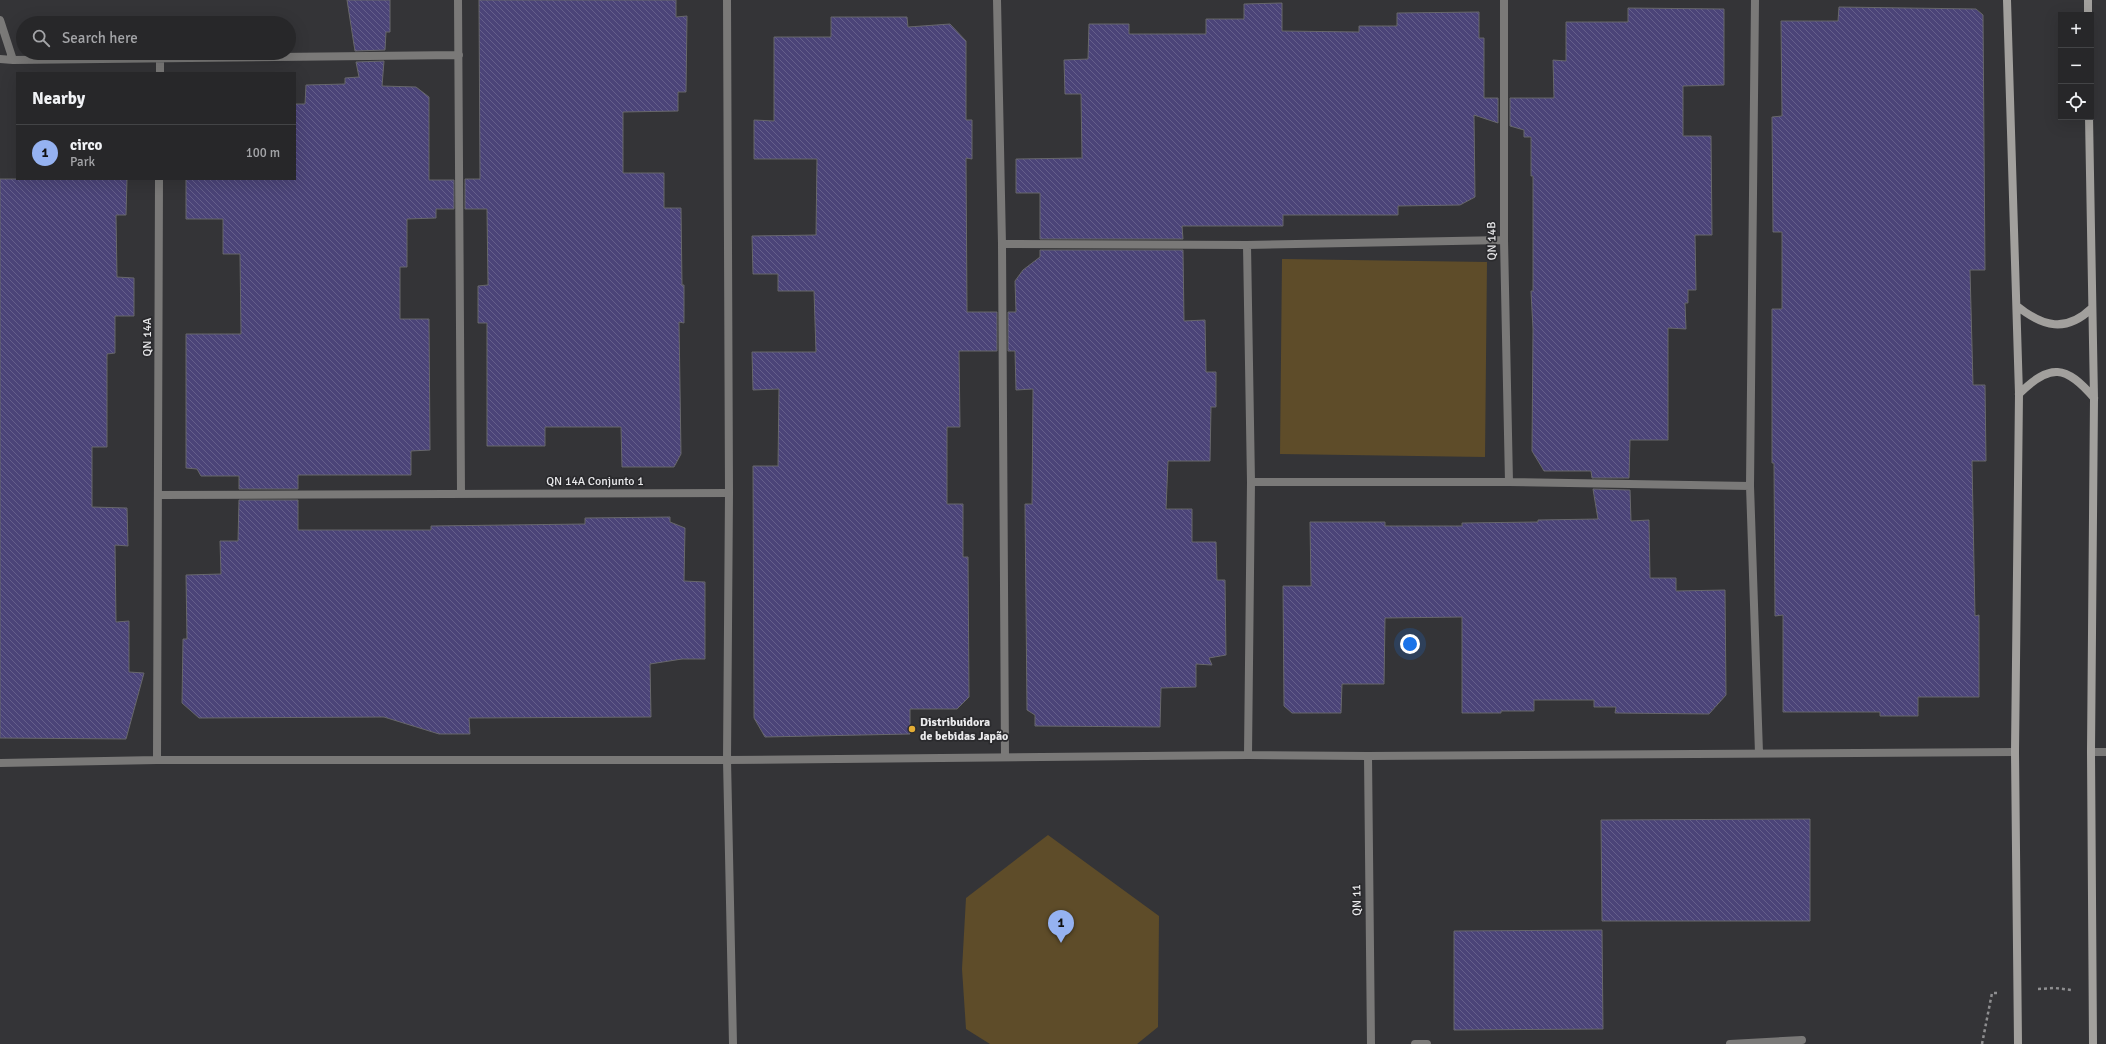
<!DOCTYPE html>
<meta charset="utf-8">
<style>
:root{--surface:#272729;--page:#2f2f31;--text:#f1f3f6;--muted:#a4a5a8;--line:#434446;--accent:#95b2f1}
body{margin:0;font-family:Signika,sans-serif;background:var(--page);color:var(--text)}
.controls{position:absolute;right:12px;top:12px;display:grid;overflow:hidden;border-radius:0px;box-shadow:0 4px 16px #0002}
.controls button{width:36px;height:36px;display:grid;place-items:center;padding:0;border:0;border-bottom:1px solid var(--line);background:var(--surface);color:var(--text);font:20px sans-serif}
.you{position:absolute;left:1410px;top:644px;width:14px;height:14px;margin:-10px;border:3px solid #fff;border-radius:50%;background:#1a73e8;box-shadow:0 0 0 6px #1a73e833}
.badge{display:grid;place-items:center;width:26px;height:26px;border-radius:50%;background:var(--accent);color:#111;font-size:13px;font-weight:700}
.pin{position:absolute;translate:-50% -33px;filter:drop-shadow(0 1px 2px #0008)}
.pin::after{content:'';position:absolute;top:21px;width:14px;height:12px;background:inherit;clip-path:polygon(0 0,100% 0,50% 100%)}
.list{margin:0;padding:0;list-style:none}
h2{display:flex;justify-content:space-between;align-items:center;height:52px;margin:0;padding:0 16px;font-size:17px}
h2 small{font-size:13px;font-weight:400;color:var(--muted)}
.list li{display:grid;grid-template-columns:26px 1fr auto;gap:12px;align-items:center;box-sizing:border-box;height:56px;padding:0 16px;border-top:1px solid var(--line)}
.list b{display:block;font-size:15px;white-space:nowrap}
.list p{margin:0;font-size:13px;white-space:nowrap;color:var(--muted)}
.list em{font-size:13px;font-style:normal;color:var(--muted)}
.icon{flex:none;width:22px;height:22px;fill:none;stroke:currentColor;stroke-width:2;stroke-linecap:round;stroke-linejoin:round}
.map{position:relative;flex:none;width:2106px;height:1044px;overflow:hidden}
.search{position:absolute;background:var(--surface);box-shadow:0 4px 16px #0002;left:16px;top:16px;width:280px;height:44px;display:flex;align-items:center;gap:10px;box-sizing:border-box;padding:0 14px;border-radius:22px;color:var(--muted);font-size:15px}
.panel{position:absolute;background:var(--surface);box-shadow:0 4px 16px #0002;left:16px;top:72px;width:280px;height:108px;border-radius:0px}
.map>svg:first-child{display:block}
.green{fill:#5e4c29}
.building{fill:url(#building-back-hatch);stroke:#67676b}
.lines{fill:none;stroke-linecap:round;stroke-linejoin:round}
.path{stroke:#8e8e90;stroke-width:2.5;stroke-dasharray:3 3;stroke-linecap:butt}
.service{stroke:#7a7978;stroke-width:8}
.minor{stroke:#7a7978;stroke-width:8}
.tertiary{stroke:#7a7978;stroke-width:8}
.secondary{stroke:#a2a09d;stroke-width:8}
.poi-dot{fill:#e4ad35;stroke:#2a2a2d;stroke-width:1.5}
.labels{text-anchor:middle;dominant-baseline:central;stroke-width:3.5;stroke-linejoin:round;paint-order:stroke}
.street-label{font-size:12px;fill:#eaeaec;stroke:#2a2a2d}
.poi-label{font-size:12px;font-weight:bold;fill:#eaeaec;stroke:#2a2a2d;text-anchor:start}
</style>
<div class="map">
<svg width="2106" height="1044" viewBox="0 0 2106 1044">
<defs>
<pattern id="building-back-hatch" width="6" height="6" patternUnits="userSpaceOnUse"><rect width="6" height="6" fill="#4b4478"/><path d="M-1 5l2 2M0 0l6 6M5-1l2 2" fill="none" stroke="#655f8b"/></pattern>
</defs>
<rect width="100%" height="100%" fill="#343437"/>
<!-- green -->
<path class="green" d="M 1282,259 L 1487,262 L 1485,457 L 1280,454 Z
M 1048,835 L 1159,916 L 1158,1027 L 1137,1044 L 990,1044 L 966,1029 L 962,969 L 966,898 Z"/>
<!-- building -->
<path class="building" d="M 347,0 L 390,0 L 390,32 L 386,32 L 385,50 L 355,51 Z
M 479,0 L 676,0 L 676,17 L 687,16 L 686,92 L 678,92 L 678,111 L 623,112 L 623,173 L 664,173 L 664,208 L 681,208 L 682,285 L 684,285 L 684,323 L 679,322 L 681,454 L 674,467 L 622,467 L 621,427 L 545,427 L 545,446 L 487,446 L 487,323 L 478,323 L 478,286 L 488,285 L 487,209 L 465,209 L 465,179 L 480,179 Z
M 1282,3 L 1282,31 L 1359,32 L 1359,26 L 1397,26 L 1397,13 L 1479,12 L 1479,38 L 1484,38 L 1484,98 L 1498,98 L 1498,123 L 1474,115 L 1475,197 L 1460,205 L 1398,206 L 1398,215 L 1283,215 L 1283,226 L 1182,226 L 1183,239 L 1040,239 L 1040,193 L 1016,193 L 1016,159 L 1082,158 L 1081,94 L 1065,94 L 1064,60 L 1088,59 L 1089,24 L 1129,24 L 1129,34 L 1206,34 L 1206,19 L 1244,19 L 1244,4 Z
M 1839,7 L 1976,9 L 1983,15 L 1985,270 L 1970,270 L 1973,385 L 1985,385 L 1986,461 L 1972,461 L 1975,616 L 1979,615 L 1979,697 L 1918,697 L 1918,716 L 1880,716 L 1880,712 L 1783,712 L 1783,615 L 1775,616 L 1774,463 L 1772,463 L 1772,309 L 1782,309 L 1782,232 L 1773,232 L 1772,117 L 1782,116 L 1781,21 L 1838,21 Z
M 1628,8 L 1724,9 L 1724,85 L 1683,86 L 1683,136 L 1711,136 L 1712,235 L 1695,235 L 1696,290 L 1688,290 L 1688,303 L 1685,303 L 1686,329 L 1668,328 L 1668,440 L 1630,440 L 1629,478 L 1592,478 L 1591,471 L 1544,471 L 1532,451 L 1533,329 L 1531,291 L 1533,291 L 1533,176 L 1531,176 L 1531,137 L 1524,137 L 1524,130 L 1510,126 L 1510,98 L 1554,98 L 1553,60 L 1566,61 L 1566,22 L 1628,22 Z
M 831,17 L 907,17 L 908,27 L 950,24 L 966,41 L 966,120 L 972,120 L 972,159 L 966,158 L 967,312 L 997,312 L 997,351 L 959,351 L 960,427 L 947,427 L 947,504 L 963,504 L 963,557 L 968,557 L 969,697 L 957,709 L 910,709 L 910,734 L 765,737 L 754,718 L 753,466 L 778,466 L 779,389 L 753,390 L 752,352 L 816,352 L 814,291 L 778,291 L 778,274 L 753,274 L 752,236 L 816,235 L 817,159 L 754,159 L 754,120 L 774,121 L 774,37 L 831,37 Z
M 384,61 L 382,86 L 416,87 L 429,97 L 429,180 L 454,180 L 454,209 L 436,209 L 436,218 L 407,219 L 407,267 L 400,267 L 400,319 L 429,319 L 430,450 L 411,451 L 411,475 L 298,475 L 298,489 L 239,489 L 239,476 L 201,476 L 197,469 L 186,468 L 186,334 L 241,334 L 240,254 L 223,254 L 223,219 L 186,219 L 186,179 L 295,179 L 295,104 L 305,104 L 306,85 L 345,84 L 345,78 L 359,77 L 356,62 Z
M 0,179 L 127,179 L 126,215 L 116,215 L 117,277 L 134,278 L 134,316 L 115,316 L 115,353 L 107,354 L 107,447 L 92,447 L 92,507 L 127,508 L 128,546 L 115,545 L 116,622 L 129,621 L 129,672 L 144,673 L 126,739 L 0,738 Z
M 1040,250 L 1183,250 L 1184,321 L 1205,320 L 1206,372 L 1216,372 L 1216,407 L 1211,407 L 1210,461 L 1168,461 L 1166,509 L 1192,509 L 1192,542 L 1216,542 L 1217,580 L 1225,580 L 1226,655 L 1209,658 L 1212,665 L 1196,664 L 1196,687 L 1161,688 L 1160,727 L 1035,726 L 1035,715 L 1027,710 L 1025,504 L 1032,504 L 1033,389 L 1016,390 L 1015,351 L 1008,351 L 1008,312 L 1016,312 L 1015,281 L 1023,270 L 1040,257 Z
M 1593,489 L 1630,490 L 1631,521 L 1649,520 L 1650,578 L 1676,578 L 1676,591 L 1725,590 L 1726,695 L 1709,714 L 1615,713 L 1616,707 L 1594,707 L 1594,700 L 1534,700 L 1534,711 L 1501,711 L 1501,713 L 1462,713 L 1462,617 L 1385,618 L 1384,684 L 1342,684 L 1341,713 L 1292,713 L 1284,706 L 1283,586 L 1311,586 L 1310,522 L 1385,522 L 1385,526 L 1462,526 L 1462,523 L 1538,522 L 1538,520 L 1598,519 Z
M 239,500 L 298,500 L 298,530 L 431,530 L 431,526 L 585,524 L 585,518 L 670,517 L 670,522 L 685,528 L 684,581 L 705,582 L 705,659 L 682,659 L 650,664 L 651,717 L 469,718 L 470,734 L 439,734 L 384,717 L 199,718 L 182,703 L 183,639 L 187,639 L 186,575 L 221,574 L 220,541 L 238,541 Z
M 1810,819 L 1810,921 L 1602,921 L 1601,820 Z
M 1602,930 L 1603,1029 L 1454,1030 L 1454,931 Z"/>
<g class="lines">
<!-- path -->
<path class="path" d="M 2038,989 L 2055,988 L 2071,990
M 1982,1044 L 1992,993 L 1997,993"/>
<!-- service -->
<path class="service" d="M 1415,1044 L 1427,1044
M 1730,1044 L 1802,1040"/>
<!-- minor -->
<path class="minor" d="M 458,0 L 461,492
M 997,0 L 1002,244 L 1005,757
M 1504,0 L 1504,240 L 1509,482
M 1755,0 L 1750,486 L 1759,753
M 0,20 L 13,60 L 459,55
M 0,59 L 13,60
M 160,73 L 160,58
M 1002,244 L 1247,245 L 1504,240
M 1247,245 L 1251,482 L 1248,755
M 1251,482 L 1509,482 L 1750,486
M 158,495 L 729,493
M 2091,752 L 2106,752
M 1368,756 L 1371,1044
M 157,760 L 159,179
M 0,763 L 157,760 L 727,760 L 1248,755 L 1368,756 L 2015,752"/>
<!-- tertiary -->
<path class="tertiary" d="M 727,0 L 729,493 L 727,760 L 733,1044"/>
<!-- secondary -->
<path class="secondary" d="M 2007,0 L 2019,394 L 2015,752 L 2018,1044
M 2088,0 L 2088,15
M 2089,117 L 2094,398 L 2091,752 L 2093,1044
M 2017,306 C 2043,327 2066,333 2092,308
M 2019,394 C 2050,363 2066,365 2094,398"/>
</g>
<!-- markers -->
<circle class="poi-dot" cx="912" cy="729" r="4"/>
<g class="labels">
<!-- street labels -->
<g class="street-label">
<text transform="translate(1492 241) rotate(-91)">QN 14B</text>
<text transform="translate(147 337) rotate(-90)">QN 14A</text>
<text x="595" y="481">QN 14A Conjunto 1</text>
<text transform="translate(1357 900) rotate(-91)">QN 11</text>
</g>
<!-- poi labels -->
<g class="poi-label">
<text x="920" y="722">Distribuidora<tspan x="920" dy="14">de bebidas Japão</tspan></text>
</g>
</g>
</svg>
<div class="controls">
<button>+</button>
<button>−</button>
<button><svg class="icon" aria-label="locate" viewBox="0 0 24 24"><circle cx="12" cy="12" r="6"/><path d="M12 2v4M12 18v4M2 12h4M18 12h4"/></svg></button>
</div>
<div class="you"></div>
<div class="pin badge" style="left:1061px;top:943px">1</div>
<div class="search"><svg class="icon" aria-label="search" viewBox="0 0 24 24"><circle cx="10" cy="10" r="6"/><path d="M15 15l6 6"/></svg>Search here</div>
<section class="panel">
<h2>Nearby<small></small></h2>
<ul class="list">
<li><span class="badge">1</span><div><b>circo</b><p>Park</p></div><em>100 m</em></li>
</ul>
</section>
</div>
